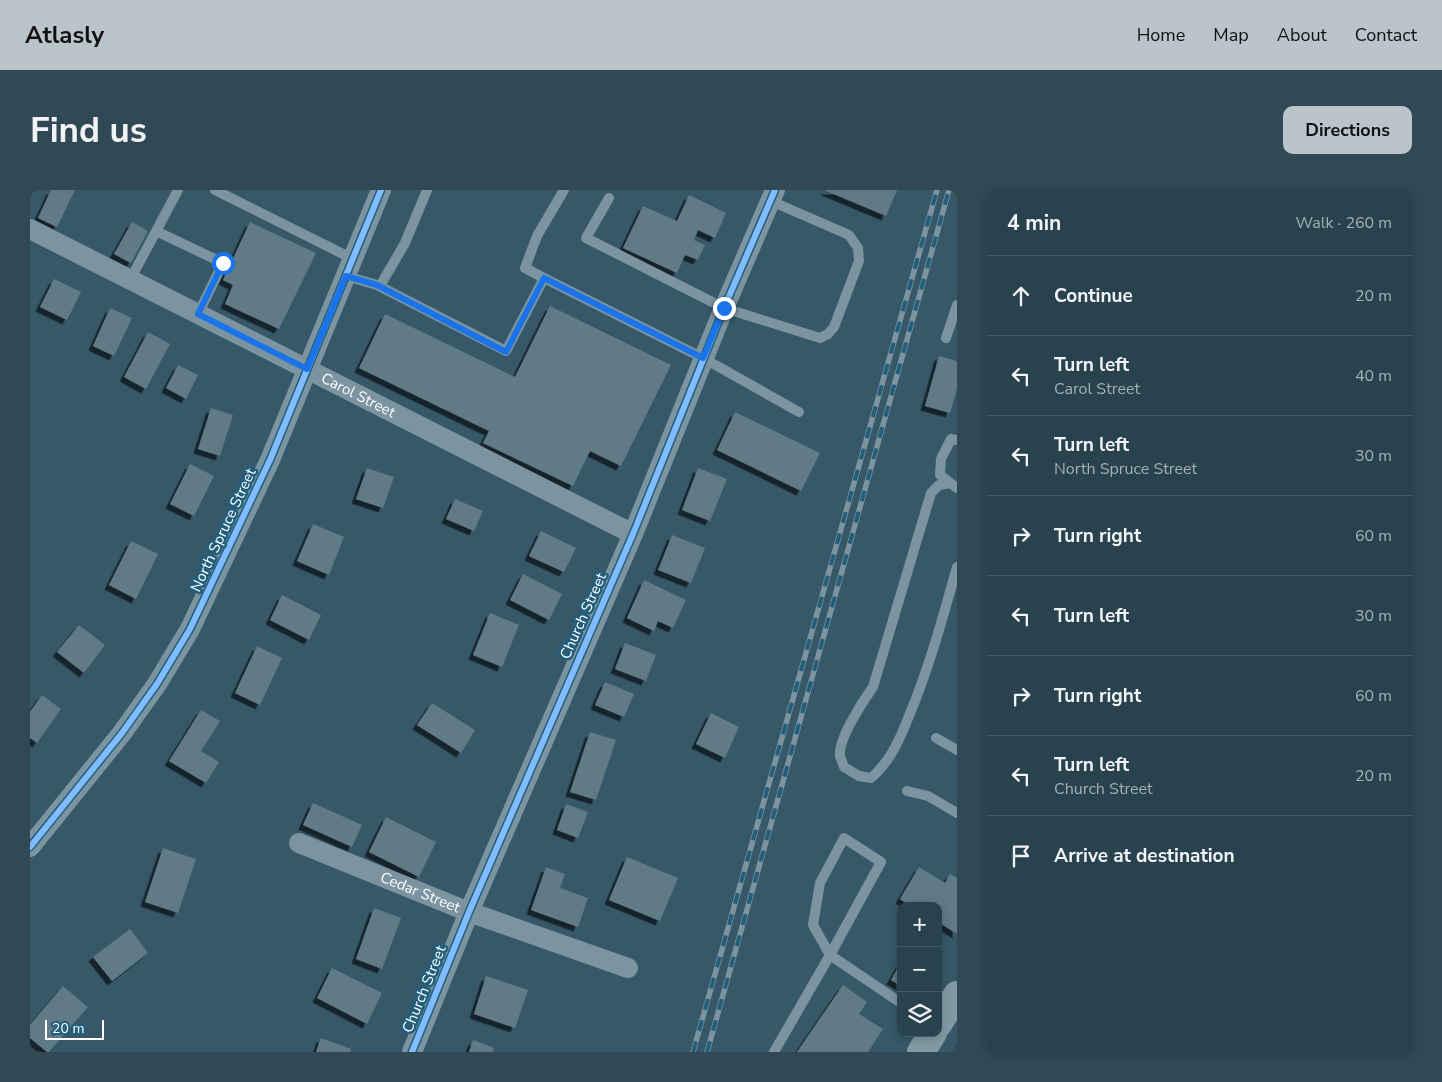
<!DOCTYPE html>
<meta charset="utf-8">
<style>
:root{--surface:#28424e;--page:#304955;--text:#f1f3f6;--muted:#a5b0b6;--line:#445b66;--accent:#b9c5ca}
body{margin:0;font-family:"Nunito Sans",sans-serif;background:var(--page);color:var(--text)}
.controls{position:absolute;right:15px;bottom:15px;display:grid;overflow:hidden;border-radius:10px;box-shadow:0 2px 8px #0003}
.controls button{width:45px;height:45px;display:grid;place-items:center;padding:0;border:0;border-bottom:1px solid var(--line);background:var(--surface);color:var(--text);font:25px sans-serif}
.scale{position:absolute;left:15px;bottom:12px;width:59px;box-sizing:border-box;padding-left:5px;border:2px solid #fff;border-top:0;font-size:14px;line-height:18px;white-space:nowrap;color:#fff;-webkit-text-stroke:4px #215f7d;paint-order:stroke}
.stop{position:absolute;width:15px;height:15px;margin:-11px;border:4px solid #1a73e8;border-radius:50%;background:#fff}
.stop.end{background:#1a73e8;border-color:#fff;box-shadow:0 1px 5px #0008}
.list{margin:0;padding:0;list-style:none}
h2{display:flex;justify-content:space-between;align-items:center;height:65px;margin:0;padding:0 20px;font-size:21px}
h2 small{font-size:16px;font-weight:400;color:var(--muted)}
.list li{display:grid;grid-template-columns:32px 1fr auto;gap:15px;align-items:center;box-sizing:border-box;height:80px;padding:0 20px;border-top:1px solid var(--line)}
.list b{display:block;font-size:19px;white-space:nowrap}
.list p{margin:0;font-size:16px;white-space:nowrap;color:var(--muted)}
.list em{font-size:16px;font-style:normal;color:var(--muted)}
.icon{flex:none;width:28px;height:28px;fill:none;stroke:currentColor;stroke-width:2;stroke-linecap:round;stroke-linejoin:round}
.map{position:relative;flex:none;width:927px;height:862px;overflow:hidden;border-radius:10px}
header{display:flex;align-items:center;gap:30px;box-sizing:border-box;height:70px;padding:0 25px;background:var(--accent);color:#111}
header strong{font-size:24px}
nav{display:flex;gap:28px;margin-inline-start:auto;font-size:18px}
.intro{display:flex;align-items:center;justify-content:space-between;box-sizing:border-box;height:120px;padding:0 30px}
h1{margin:0;font-size:35px}
.button{padding:12px 22px;border-radius:10px;background:var(--accent);color:#111;font-size:18px;font-weight:700}
main{display:flex;gap:30px;padding:0 30px}
aside{flex:1;background:var(--surface);border-radius:10px;box-shadow:0 2px 8px #0003}
.map>svg:first-child{display:block}
.building{fill:#607a86;filter:url(#shadow)}
.lines{fill:none;stroke-linecap:round;stroke-linejoin:round}
.lane{stroke:#7b949f;stroke-width:10}
.street{stroke:#7b949f;stroke-width:20}
.secondary{stroke:#8299a4;stroke-width:28}
.rail-casing{stroke:#7d949f;stroke-width:5.5}
.rail{stroke:#215f7d;stroke-width:4;stroke-dasharray:11;stroke-linecap:butt}
.cycleway-casing{stroke:#215f7d;stroke-width:9}
.cycleway{stroke:#80bcff;stroke-width:6}
.route{stroke:#1a73e8;stroke-width:6}
.labels{text-anchor:middle;dominant-baseline:central;stroke-width:5;stroke-linejoin:round;paint-order:stroke}
.street-label{font-size:15px;fill:#fff;stroke:#215f7d}
</style>
<header>
<strong>Atlasly</strong>
<nav><a>Home</a><a>Map</a><a>About</a><a>Contact</a></nav>
</header>
<div class="intro"><h1>Find us</h1><a class="button">Directions</a></div>
<main>
<div class="map">
<svg width="927" height="862" viewBox="0 0 927 862">
<defs>
<filter id="shadow"><feDropShadow dx="-4.5" dy="4.5" stdDeviation="0" flood-color="#0009"/></filter>
</defs>
<rect width="100%" height="100%" fill="#365868"/>
<!-- building -->
<path class="building" d="M 21,0 L 45,0 L 27,37 L 8,28 Z
M 794,0 L 867,0 L 856,26 Z
M 659,5 L 696,23 L 685,48 L 668,40 L 664,50 L 675,55 L 668,70 L 655,65 L 647,83 L 593,58 L 613,16 L 647,31 Z
M 102,32 L 118,41 L 101,73 L 84,64 Z
M 220,32 L 286,63 L 249,139 L 195,114 L 203,95 L 193,90 Z
M 24,89 L 51,102 L 37,130 L 10,117 Z
M 520,116 L 641,175 L 591,276 L 560,261 L 543,296 L 453,253 L 459,241 L 329,178 L 355,124 L 485,187 Z
M 80,118 L 102,128 L 84,166 L 63,156 Z
M 118,142 L 140,154 L 116,199 L 94,187 Z
M 909,166 L 927,171 L 927,199 L 920,223 L 895,216 Z
M 148,175 L 168,185 L 156,209 L 136,198 Z
M 181,218 L 203,225 L 190,266 L 168,259 Z
M 705,222 L 790,263 L 771,301 L 687,260 Z
M 160,274 L 184,286 L 164,326 L 140,314 Z
M 337,278 L 364,287 L 353,318 L 326,309 Z
M 668,278 L 697,289 L 680,331 L 652,320 Z
M 425,309 L 453,321 L 444,341 L 416,329 Z
M 283,334 L 314,347 L 299,385 L 267,371 Z
M 511,341 L 546,358 L 534,382 L 499,366 Z
M 642,345 L 675,358 L 661,393 L 628,380 Z
M 101,351 L 128,364 L 106,409 L 79,395 Z
M 493,384 L 532,404 L 519,430 L 480,410 Z
M 614,390 L 656,410 L 643,438 L 628,431 L 624,441 L 597,428 Z
M 252,405 L 291,425 L 279,450 L 240,430 Z
M 460,423 L 489,435 L 472,477 L 443,465 Z
M 49,435 L 75,455 L 54,483 L 27,462 Z
M 595,453 L 626,465 L 616,491 L 585,479 Z
M 227,456 L 252,468 L 230,515 L 205,503 Z
M 575,492 L 604,504 L 594,527 L 565,515 Z
M 12,505 L 31,519 L 7,553 L 0,548 L 0,522 Z
M 402,513 L 445,540 L 431,563 L 387,535 Z
M 171,520 L 190,531 L 171,561 L 189,572 L 176,593 L 139,571 Z
M 681,523 L 709,537 L 695,568 L 666,554 Z
M 560,542 L 586,550 L 566,610 L 540,602 Z
M 283,613 L 332,635 L 322,657 L 273,635 Z
M 536,614 L 558,622 L 548,648 L 527,640 Z
M 356,627 L 406,652 L 389,687 L 339,662 Z
M 133,658 L 166,669 L 148,723 L 115,712 Z
M 597,667 L 648,688 L 630,731 L 579,710 Z
M 516,677 L 535,684 L 530,698 L 558,708 L 548,737 L 501,720 Z
M 889,677 L 915,693 L 920,684 L 927,688 L 927,744 L 908,732 L 908,716 L 880,716 L 870,709 Z
M 344,718 L 371,728 L 352,779 L 326,769 Z
M 100,739 L 118,763 L 82,791 L 63,767 Z
M 871,772 L 871,796 L 861,790 Z
M 302,778 L 352,803 L 337,834 L 287,808 Z
M 456,786 L 498,800 L 485,838 L 444,824 Z
M 813,795 L 837,812 L 829,824 L 853,839 L 838,862 L 767,862 Z
M 33,796 L 58,817 L 19,862 L 17,862 L 0,848 L 0,835 Z
M 291,848 L 321,859 L 320,862 L 286,862 Z
M 443,850 L 464,858 L 463,862 L 439,862 Z"/>
<g class="lines">
<!-- lane -->
<path class="lane" d="M 185,0 L 323,69
M 579,8 L 556,48 L 694,118 L 790,148 L 798,144 L 804,137 L 829,71 L 828,58 L 819,45 L 741,11
M 126,41 L 193,73 L 168,124
M 316,86 L 347,95 L 476,161 L 514,88 L 673,168 L 769,222
M 514,88 L 495,78 L 507,46 L 534,0
M 100,90 L 148,0
M 350,96 L 375,53 L 397,0
M 916,148 L 927,115
M 927,250 L 921,249 L 911,269 L 910,285 L 927,298
M 920,293 L 909,295 L 901,303 L 843,497 C 833,511 808,549 810,566 C 811,569 813,574 814,577 L 829,586 L 841,588 C 860,572 870,549 879,526 C 899,478 913,427 927,377
M 906,548 L 927,560
M 877,601 L 898,606 L 927,623
M 814,648 L 851,672 L 800,765 L 783,735 L 790,693 Z
M 744,862 L 800,765 L 871,813"/>
<!-- street -->
<g class="street">
<path id="s1" d="M 0,39 L 603,344"/>
<path id="s2" d="M 269,653 L 439,722 L 598,778"/>
<path d="M 0,657 L 92,543 L 127,494 L 160,439 L 240,270 L 351,0"/>
<path d="M 382,862 L 439,722 L 603,344 L 694,118 L 745,0"/>
</g>
<!-- secondary -->
<path class="secondary" d="M 908,834 L 927,805
M 891,862 L 903,843"/>
<defs>
<path id="rail" d="M 663,862 L 907,0
M 677,862 L 919,0"/>
</defs>
<!-- rail casing -->
<use href="#rail" class="rail-casing"/>
<!-- rail -->
<use href="#rail" class="rail"/>
<defs>
<path id="cycleway" d="M 0,657 L 92,543 L 127,494 L 160,439 L 240,270 L 351,0
M 382,862 L 439,722 L 603,344 L 694,118 L 745,0"/>
</defs>
<!-- cycleway casing -->
<use href="#cycleway" class="cycleway-casing"/>
<!-- cycleway -->
<use href="#cycleway" class="cycleway"/>
</g>
<g class="lines">
<!-- route -->
<path class="route" d="M 193,73 L 168,124 L 277,179 L 316,86 L 347,95 L 476,162 L 514,88 L 673,168 L 694,118"/>
</g>
<g class="labels">
<!-- street labels -->
<g class="street-label">
<text stroke="none"><textPath href="#s1" startOffset="368">Carol Street</textPath></text>
<text transform="translate(193 340) rotate(-65)">North Spruce Street</text>
<text transform="translate(553 426) rotate(-66)">Church Street</text>
<text stroke="none"><textPath href="#s2" startOffset="131">Cedar Street</textPath></text>
<text transform="translate(394 799) rotate(-68)">Church Street</text>
</g>
</g>
</svg>
<div class="controls">
<button>+</button>
<button>−</button>
<button><svg class="icon" aria-label="layers" viewBox="0 0 24 24"><path d="M12 4l9 5-9 5-9-5zM3 14l9 5 9-5"/></svg></button>
</div>
<div class="scale">20 m</div>
<div class="stop" style="left:193px;top:73px"></div>
<div class="stop end" style="left:694px;top:118px"></div>
</div>
<aside>
<h2>4 min<small>Walk · 260 m</small></h2>
<ul class="list">
<li><svg class="icon" aria-label="ahead" viewBox="0 0 24 24"><path d="M12 20V5M6 11l6-6 6 6"/></svg><div><b>Continue</b></div><em>20 m</em></li>
<li><svg class="icon" aria-label="left" viewBox="0 0 24 24"><path d="M17 20v-9H6M10 6l-5 5 5 5"/></svg><div><b>Turn left</b><p>Carol Street</p></div><em>40 m</em></li>
<li><svg class="icon" aria-label="left" viewBox="0 0 24 24"><path d="M17 20v-9H6M10 6l-5 5 5 5"/></svg><div><b>Turn left</b><p>North Spruce Street</p></div><em>30 m</em></li>
<li><svg class="icon" aria-label="right" viewBox="0 0 24 24"><path d="M7 20v-9h11M14 6l5 5-5 5"/></svg><div><b>Turn right</b></div><em>60 m</em></li>
<li><svg class="icon" aria-label="left" viewBox="0 0 24 24"><path d="M17 20v-9H6M10 6l-5 5 5 5"/></svg><div><b>Turn left</b></div><em>30 m</em></li>
<li><svg class="icon" aria-label="right" viewBox="0 0 24 24"><path d="M7 20v-9h11M14 6l5 5-5 5"/></svg><div><b>Turn right</b></div><em>60 m</em></li>
<li><svg class="icon" aria-label="left" viewBox="0 0 24 24"><path d="M17 20v-9H6M10 6l-5 5 5 5"/></svg><div><b>Turn left</b><p>Church Street</p></div><em>20 m</em></li>
<li><svg class="icon" aria-label="arrive" viewBox="0 0 24 24"><path d="M6 21V4h12l-3 4 3 4H6"/></svg><div><b>Arrive at destination</b></div></li>
</ul>
</aside>
</main>
